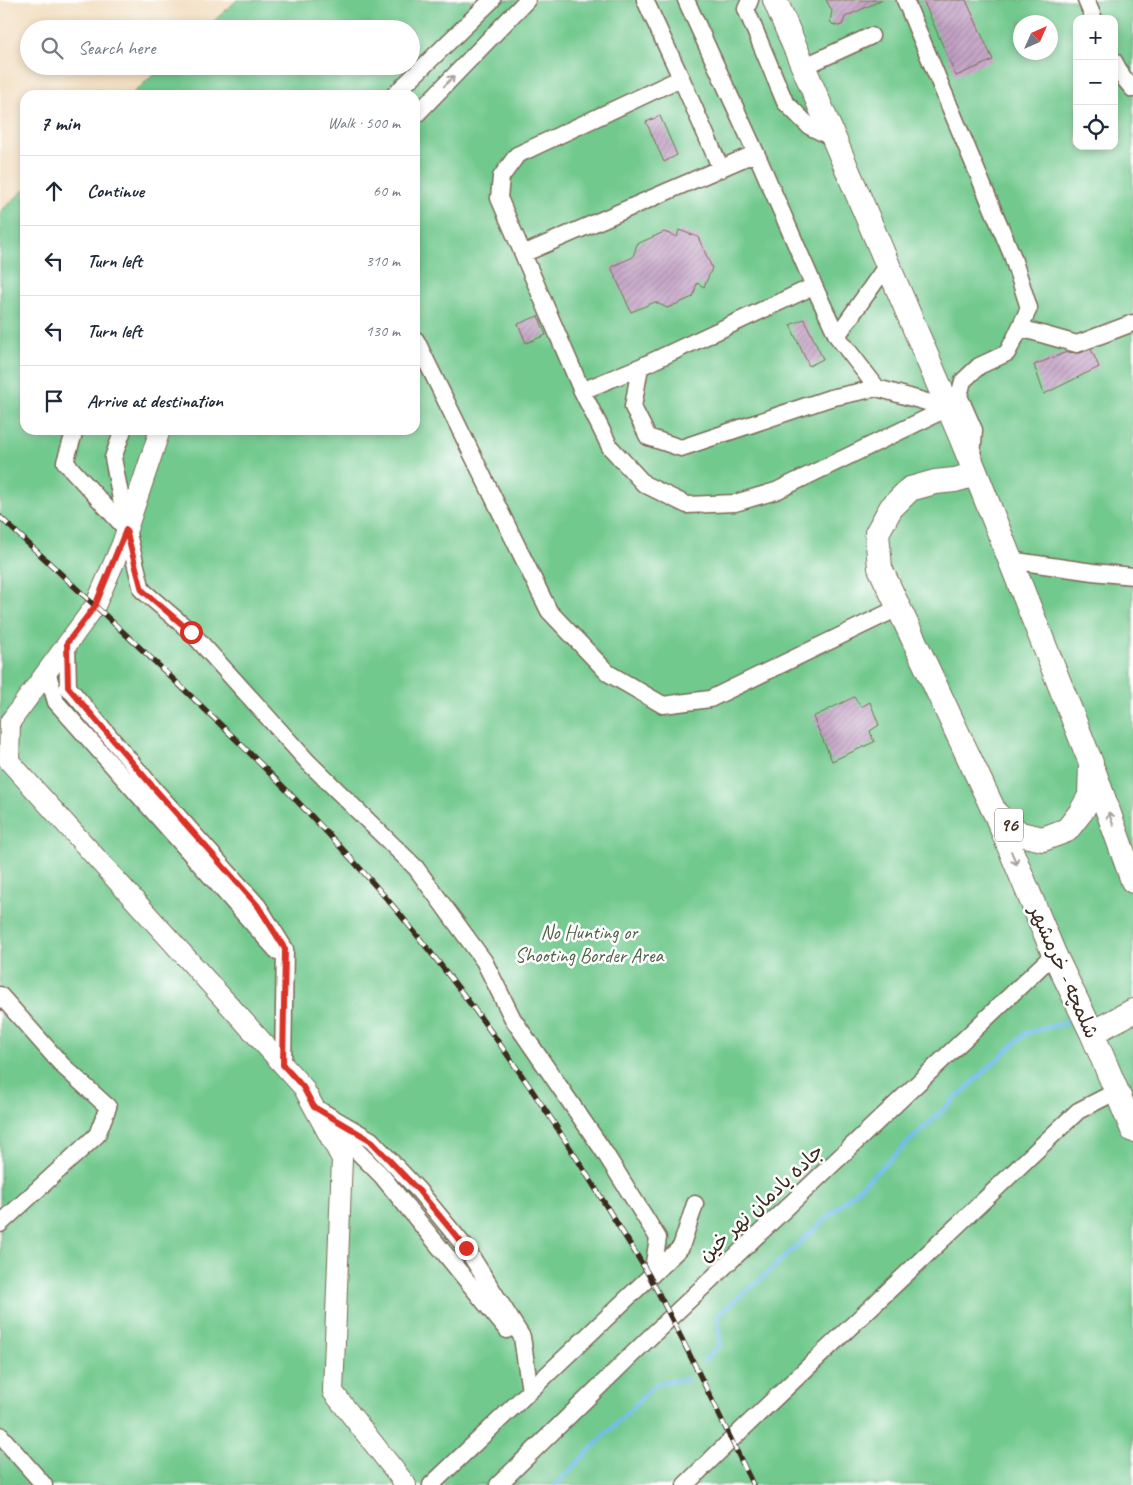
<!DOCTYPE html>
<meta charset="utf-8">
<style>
:root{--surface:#fff;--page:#f6f6f7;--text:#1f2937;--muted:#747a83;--line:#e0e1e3}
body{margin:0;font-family:Caveat,"Playpen Sans Arabic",sans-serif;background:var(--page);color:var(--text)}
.controls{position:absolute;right:15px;top:15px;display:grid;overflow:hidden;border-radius:10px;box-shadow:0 2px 8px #0003}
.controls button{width:45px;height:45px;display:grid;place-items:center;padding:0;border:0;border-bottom:1px solid var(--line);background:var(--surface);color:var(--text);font:25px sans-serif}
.compass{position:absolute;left:1013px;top:15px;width:45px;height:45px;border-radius:50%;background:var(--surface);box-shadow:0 2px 8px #0003;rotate:45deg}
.stop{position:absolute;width:15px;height:15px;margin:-11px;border:4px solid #d93025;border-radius:50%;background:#fff}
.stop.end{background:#d93025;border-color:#fff;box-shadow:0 1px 5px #0008}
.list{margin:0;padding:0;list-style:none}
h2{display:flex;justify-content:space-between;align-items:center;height:65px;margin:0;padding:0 20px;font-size:21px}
h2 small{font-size:16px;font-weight:400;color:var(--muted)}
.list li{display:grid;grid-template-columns:32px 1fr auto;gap:15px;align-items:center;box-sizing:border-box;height:70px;padding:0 20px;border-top:1px solid var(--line)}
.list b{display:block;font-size:19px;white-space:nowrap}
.list em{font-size:16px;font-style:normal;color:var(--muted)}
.icon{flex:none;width:28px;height:28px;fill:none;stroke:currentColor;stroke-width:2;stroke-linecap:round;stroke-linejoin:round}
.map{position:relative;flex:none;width:1133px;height:1485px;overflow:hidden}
.search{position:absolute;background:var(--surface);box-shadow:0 2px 8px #0003;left:20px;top:20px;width:400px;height:55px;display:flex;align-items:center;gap:12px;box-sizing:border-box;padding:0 18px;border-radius:28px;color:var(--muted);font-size:19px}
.panel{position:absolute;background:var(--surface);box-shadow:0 2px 8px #0003;left:20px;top:90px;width:400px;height:345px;border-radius:15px}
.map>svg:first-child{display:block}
.green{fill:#72c98e;stroke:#567a56;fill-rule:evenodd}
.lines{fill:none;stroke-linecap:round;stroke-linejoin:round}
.stream{stroke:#72bdeb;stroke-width:4.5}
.building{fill:url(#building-hatch)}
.minor-casing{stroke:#7b6957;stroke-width:19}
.major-casing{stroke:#7b6957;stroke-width:22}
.highway-casing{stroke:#7b6957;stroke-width:26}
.minor{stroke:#fff;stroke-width:16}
.major{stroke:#fff;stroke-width:20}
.highway{stroke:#fff;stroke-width:24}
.rail-casing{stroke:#3b2a1e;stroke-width:5.5}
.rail{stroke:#fff;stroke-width:4;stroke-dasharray:11;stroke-linecap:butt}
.oneway{stroke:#a79f9a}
.route{stroke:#d93025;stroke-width:6}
.labels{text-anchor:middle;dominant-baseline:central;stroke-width:5;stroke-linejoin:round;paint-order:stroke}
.shield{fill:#fff;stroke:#766a62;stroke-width:1}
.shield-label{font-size:19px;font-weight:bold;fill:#3b2a1e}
.park-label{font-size:20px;fill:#4e6245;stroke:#fff}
.street-label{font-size:20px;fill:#3b2a1e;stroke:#fff}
</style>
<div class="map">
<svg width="1133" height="1485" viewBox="0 0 1133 1485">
<defs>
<pattern id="building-hatch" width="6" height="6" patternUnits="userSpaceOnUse" patternTransform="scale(1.25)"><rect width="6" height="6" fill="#bf9cc1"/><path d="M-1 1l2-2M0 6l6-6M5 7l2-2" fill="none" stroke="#9c7f9c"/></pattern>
</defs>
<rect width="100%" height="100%" fill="#fff"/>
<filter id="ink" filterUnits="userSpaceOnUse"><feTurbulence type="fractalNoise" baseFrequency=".02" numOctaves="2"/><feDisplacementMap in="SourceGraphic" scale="10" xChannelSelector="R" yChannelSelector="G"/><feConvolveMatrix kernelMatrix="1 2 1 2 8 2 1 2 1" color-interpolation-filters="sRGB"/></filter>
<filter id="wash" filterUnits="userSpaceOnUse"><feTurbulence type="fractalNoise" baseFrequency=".0096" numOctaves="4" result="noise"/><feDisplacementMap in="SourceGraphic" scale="20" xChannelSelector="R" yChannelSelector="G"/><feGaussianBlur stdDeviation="1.12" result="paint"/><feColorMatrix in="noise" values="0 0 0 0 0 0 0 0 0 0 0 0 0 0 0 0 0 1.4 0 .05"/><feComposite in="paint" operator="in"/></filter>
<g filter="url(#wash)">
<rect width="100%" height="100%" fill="#f2dec0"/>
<!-- green -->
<path class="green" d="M 237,0 L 1133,0 L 1133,1485 L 0,1485 L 0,212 L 25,189 L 25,430 L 415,430 L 415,95 L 131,95 L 163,66 L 411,66 L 411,29 L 205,29 ZM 1077,19 L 1114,19 L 1114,146 L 1077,146 ZM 1020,22 L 1050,22 L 1050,52 L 1020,52 Z"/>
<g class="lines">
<!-- stream -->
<path class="stream" d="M 704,1361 L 720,1345 L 718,1315 L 762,1278 L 1026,1033 L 1069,1022
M 555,1485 L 656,1384 L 687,1379"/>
</g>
<g id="blocks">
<!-- building -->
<path class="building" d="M 826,0 L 882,0 L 845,17 L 842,25 L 838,26 L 832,24 L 830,21 L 832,11 Z
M 923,0 L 966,0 L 993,60 L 956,76 Z
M 660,116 L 677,155 L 664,162 L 646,122 Z
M 679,230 L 698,237 L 712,268 L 704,287 L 697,283 L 693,297 L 667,308 L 655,302 L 631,312 L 611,267 L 633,257 L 637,244 L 664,232 L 677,237 Z
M 538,316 L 546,335 L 526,343 L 518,324 Z
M 804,319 L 823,359 L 809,366 L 790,325 Z
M 1091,349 L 1099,367 L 1044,394 L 1034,365 L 1067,352 L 1080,353 Z
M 854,697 L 861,707 L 870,702 L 879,725 L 870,731 L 874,742 L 832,761 L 813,717 Z"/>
</g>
</g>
<g filter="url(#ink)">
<use href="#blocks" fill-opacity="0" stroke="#7b6957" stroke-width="1"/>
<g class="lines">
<defs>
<path id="minor" d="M 645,0 L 681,78
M 686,0 L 756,153
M 750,0 L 746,9 L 785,102 L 809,126 L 833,138
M 905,0 L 1012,255 L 1029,308 L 1015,338 L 1007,353 L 979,366 L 963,381 L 959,396 L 974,430 L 972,457
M 1086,0 L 1094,19
M 1114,61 L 1122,76 L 1133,89
M 803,67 L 871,36
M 394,95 L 492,0
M 415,116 L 527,0
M 523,254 L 499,198 L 501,177 L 517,155 L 681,78 L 721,169
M 1020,328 L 1077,344 L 1133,323
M 837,336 L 887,265
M 416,340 L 549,611 L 608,673 L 663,705 L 710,699 L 898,608
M 640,367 L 582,391 L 523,254 L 756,153 L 814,286
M 877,388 L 837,336 L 814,286 L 640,367 L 633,407 L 648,437 L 681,448 L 830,398 L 877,388 L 948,408
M 582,391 L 610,447 L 644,484 L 687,505 L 735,503 L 776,491 L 948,408
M 75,430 L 65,462 L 127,530
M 123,430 L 113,458 L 127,530 L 142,590 L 191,632 L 308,762 L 416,868 L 484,961 L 513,1019 L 603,1150 L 658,1238 L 652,1275
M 1009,560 L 1093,572 L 1133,576
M 67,643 L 68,687 L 153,788 L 258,906 L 285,949 L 283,1065
M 47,671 L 56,702 L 277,951
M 0,995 L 63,1066 L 108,1107 L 97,1135 L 0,1224
M 314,1107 L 371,1140 L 419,1191 L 466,1248 L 522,1337 L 530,1391
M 329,1123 L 381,1175 L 507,1330
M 0,1435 L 44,1485
M 431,1485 L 681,1247 L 695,1204
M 498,1485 L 647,1340 L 1054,954
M 685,1485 L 731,1440 L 1078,1111 L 1117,1091"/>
<path id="major" d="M 160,430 L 122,544 L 95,606 L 10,722 L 9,761 L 303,1087 L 342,1159 L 333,1392 L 406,1485"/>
<path id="highway" d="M 775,0 L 961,437 L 976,474 L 1091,763 L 1090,796 L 1081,812 L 1067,830 L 1043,839 L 1020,834 L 995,813 L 880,568 L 877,533 L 891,508 L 910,489 L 935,482 L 955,480 L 976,474
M 1094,772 L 1133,881
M 997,817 L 1054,954 L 1092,1033 L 1133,1130
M 1092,1033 L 1133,1011"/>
</defs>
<!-- minor casing -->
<use href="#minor" class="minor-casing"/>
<!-- major casing -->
<use href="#major" class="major-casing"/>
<!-- highway casing -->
<use href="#highway" class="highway-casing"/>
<!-- minor -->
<use href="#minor" class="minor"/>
<!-- major -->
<use href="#major" class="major"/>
<!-- highway -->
<use href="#highway" class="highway"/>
<defs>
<path id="rail" d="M 0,517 C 134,643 273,766 393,906 C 470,998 540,1097 602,1199 C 618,1226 636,1252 651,1279 C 687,1347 720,1416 753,1485"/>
</defs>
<!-- rail casing -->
<use href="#rail" class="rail-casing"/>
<!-- rail -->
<use href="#rail" class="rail"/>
</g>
<!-- one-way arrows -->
<defs><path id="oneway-shaft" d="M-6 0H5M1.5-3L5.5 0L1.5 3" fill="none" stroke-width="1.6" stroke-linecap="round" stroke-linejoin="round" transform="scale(1.25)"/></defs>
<g class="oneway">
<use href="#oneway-shaft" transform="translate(449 81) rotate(-46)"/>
<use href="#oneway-shaft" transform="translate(1111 819) rotate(-110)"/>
<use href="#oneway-shaft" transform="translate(1014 858) rotate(67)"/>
</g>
</g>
<g class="lines" filter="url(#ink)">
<!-- route -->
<path class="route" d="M 191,632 L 142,590 L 126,530 L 95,606 L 67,643 L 68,687 L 154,788 L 258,906 L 285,949 L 283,1065 L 303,1087 L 314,1107 L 370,1140 L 419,1191 L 466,1248"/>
</g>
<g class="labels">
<!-- shield labels -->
<rect class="shield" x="995" y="808.5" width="28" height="33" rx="4"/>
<g class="shield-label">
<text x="1009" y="825">96</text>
</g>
<!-- park labels -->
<g class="park-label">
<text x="589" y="932">No Hunting or<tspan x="589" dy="23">Shooting Border Area</tspan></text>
</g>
<!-- street labels -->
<g class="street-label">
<text transform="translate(1064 972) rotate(66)">شلمچه - خرمشهر</text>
<text transform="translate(761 1203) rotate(-43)">جاده یادمان نهر خین</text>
</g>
</g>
</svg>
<div class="controls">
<button>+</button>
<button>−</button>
<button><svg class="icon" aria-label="locate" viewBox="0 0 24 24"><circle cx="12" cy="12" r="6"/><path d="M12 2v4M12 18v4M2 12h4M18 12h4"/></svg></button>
</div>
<svg class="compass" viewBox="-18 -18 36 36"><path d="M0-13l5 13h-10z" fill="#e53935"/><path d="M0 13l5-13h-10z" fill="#747a83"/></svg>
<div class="stop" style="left:191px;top:632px"></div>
<div class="stop end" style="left:466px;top:1248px"></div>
<div class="search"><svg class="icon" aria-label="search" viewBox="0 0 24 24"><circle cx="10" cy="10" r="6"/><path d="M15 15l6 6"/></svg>Search here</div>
<section class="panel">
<h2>7 min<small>Walk · 500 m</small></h2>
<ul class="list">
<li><svg class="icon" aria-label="ahead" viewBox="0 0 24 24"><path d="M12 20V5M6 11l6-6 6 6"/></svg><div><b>Continue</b></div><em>60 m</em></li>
<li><svg class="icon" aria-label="left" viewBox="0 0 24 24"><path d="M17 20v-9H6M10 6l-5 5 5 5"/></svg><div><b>Turn left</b></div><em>310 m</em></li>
<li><svg class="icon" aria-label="left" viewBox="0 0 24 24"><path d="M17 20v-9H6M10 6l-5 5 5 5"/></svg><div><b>Turn left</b></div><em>130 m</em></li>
<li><svg class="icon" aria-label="arrive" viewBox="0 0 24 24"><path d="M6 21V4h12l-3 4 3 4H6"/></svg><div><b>Arrive at destination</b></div></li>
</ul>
</section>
</div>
